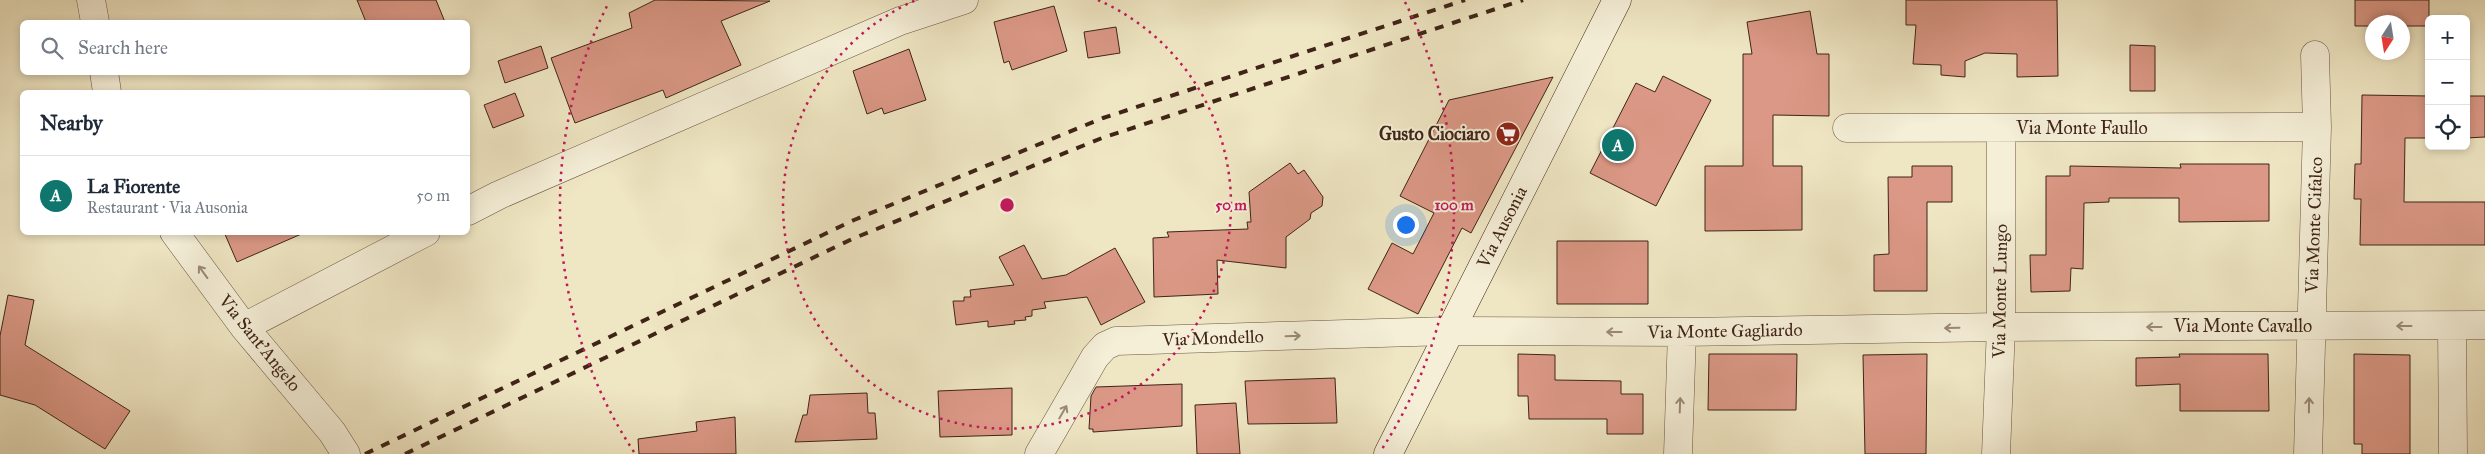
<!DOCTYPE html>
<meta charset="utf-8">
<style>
:root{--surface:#fff;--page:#f6f6f7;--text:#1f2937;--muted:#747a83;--line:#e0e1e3;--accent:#0f766e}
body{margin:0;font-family:"IM FELL Great Primer",serif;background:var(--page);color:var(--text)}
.controls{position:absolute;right:15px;top:15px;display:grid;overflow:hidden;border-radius:8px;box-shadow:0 2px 8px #0003}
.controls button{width:45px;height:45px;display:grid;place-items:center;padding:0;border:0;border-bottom:1px solid var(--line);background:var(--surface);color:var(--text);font:25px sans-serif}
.compass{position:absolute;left:2365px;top:15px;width:45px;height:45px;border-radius:50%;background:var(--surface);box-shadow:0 2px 8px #0003;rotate:192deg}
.you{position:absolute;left:1405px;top:224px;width:18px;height:18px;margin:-12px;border:4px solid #fff;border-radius:50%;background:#1a73e8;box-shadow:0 0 0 8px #1a73e833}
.badge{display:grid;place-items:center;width:32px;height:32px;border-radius:50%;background:var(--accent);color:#fff;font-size:16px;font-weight:700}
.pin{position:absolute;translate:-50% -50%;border:2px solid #fff;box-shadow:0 1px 5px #0006}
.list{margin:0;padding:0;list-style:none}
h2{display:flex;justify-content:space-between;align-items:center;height:65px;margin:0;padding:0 20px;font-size:21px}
h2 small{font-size:16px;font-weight:400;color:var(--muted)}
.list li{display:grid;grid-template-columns:32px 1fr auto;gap:15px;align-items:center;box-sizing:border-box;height:80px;padding:0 20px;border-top:1px solid var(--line)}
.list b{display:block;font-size:19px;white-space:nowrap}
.list p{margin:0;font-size:16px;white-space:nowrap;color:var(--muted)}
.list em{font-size:16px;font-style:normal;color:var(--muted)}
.icon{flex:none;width:28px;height:28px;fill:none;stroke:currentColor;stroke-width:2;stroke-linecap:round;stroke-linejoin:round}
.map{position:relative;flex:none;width:2485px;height:454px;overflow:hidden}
.search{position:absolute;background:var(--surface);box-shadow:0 2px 8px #0003;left:20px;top:20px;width:450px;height:55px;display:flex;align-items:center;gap:12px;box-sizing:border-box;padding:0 18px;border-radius:8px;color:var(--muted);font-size:19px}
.panel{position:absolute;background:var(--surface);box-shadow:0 2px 8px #0003;left:20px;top:90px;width:450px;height:145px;border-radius:8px}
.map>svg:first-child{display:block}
.building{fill:#db9886;stroke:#3f2417}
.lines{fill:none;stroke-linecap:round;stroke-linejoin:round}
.street-casing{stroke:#6b5442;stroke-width:29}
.secondary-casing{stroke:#3f2417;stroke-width:29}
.street{stroke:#f5efd8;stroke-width:28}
.secondary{stroke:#f5efd8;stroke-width:28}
.rail{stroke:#3f2417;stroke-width:4;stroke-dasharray:9 9;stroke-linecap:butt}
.oneway{stroke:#9a8a78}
.ring{fill:none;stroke:#c2185b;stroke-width:2.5;stroke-dasharray:2.5 5}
.labels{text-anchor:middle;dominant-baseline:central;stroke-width:4;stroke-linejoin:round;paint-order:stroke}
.street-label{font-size:18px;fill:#3f2417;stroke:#f5efd8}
.poi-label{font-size:18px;font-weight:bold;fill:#3f2417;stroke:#f5efd8;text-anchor:end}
.centre{fill:#c2185b;stroke:#f5efd8;stroke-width:2.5}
.ring-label{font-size:15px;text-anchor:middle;font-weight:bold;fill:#c2185b;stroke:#f5efd8;stroke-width:4;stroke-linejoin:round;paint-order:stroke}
</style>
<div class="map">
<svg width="2485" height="454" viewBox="0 0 2485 454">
<rect width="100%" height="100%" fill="#efe6c3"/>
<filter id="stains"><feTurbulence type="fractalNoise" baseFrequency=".004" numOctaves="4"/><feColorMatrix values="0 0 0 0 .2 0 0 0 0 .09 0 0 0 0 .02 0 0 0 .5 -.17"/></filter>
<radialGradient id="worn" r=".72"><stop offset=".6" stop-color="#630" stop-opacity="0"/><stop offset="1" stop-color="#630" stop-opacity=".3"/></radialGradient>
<!-- building -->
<path class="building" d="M 357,0 L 436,0 L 445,22 L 366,22 Z
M 655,0 L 770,1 L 721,21 L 741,65 L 666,98 L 663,90 L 575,123 L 551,58 L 632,28 L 629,13 Z
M 1906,0 L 2057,0 L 2058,76 L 2017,77 L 2017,54 L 1985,53 L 1965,61 L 1965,77 L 1941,75 L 1941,65 L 1913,64 L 1916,25 L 1906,25 Z
M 2355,0 L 2429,0 L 2429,26 L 2402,26 L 2402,22 L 2372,22 L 2372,26 L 2355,26 Z
M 1054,6 L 1067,51 L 1012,70 L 1009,61 L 1004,63 L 994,22 Z
M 1810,11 L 1817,54 L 1829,54 L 1829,116 L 1773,115 L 1773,166 L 1802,166 L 1802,230 L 1705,231 L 1705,166 L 1743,166 L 1743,54 L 1752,54 L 1747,22 Z
M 1116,27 L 1120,53 L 1088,58 L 1084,32 Z
M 2130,45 L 2155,46 L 2155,91 L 2130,91 Z
M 541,46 L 548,68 L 505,83 L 498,61 Z
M 909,49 L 926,100 L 884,114 L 882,108 L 867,114 L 853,71 Z
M 1663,76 L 1711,100 L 1656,206 L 1590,173 L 1636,83 L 1655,92 Z
M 1553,77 L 1471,233 L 1462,228 L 1418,314 L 1368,289 L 1392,243 L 1413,254 L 1434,213 L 1400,196 L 1449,100 Z
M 515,93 L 524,116 L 493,128 L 484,105 Z
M 2362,95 L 2429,96 L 2429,138 L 2405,138 L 2404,202 L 2485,202 L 2485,245 L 2360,245 L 2361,199 L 2354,199 L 2355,164 L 2361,164 Z
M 2466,96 L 2485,96 L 2485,137 L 2466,138 Z
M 1290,163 L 1298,174 L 1304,170 L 1323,197 L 1322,206 L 1311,213 L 1310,219 L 1286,237 L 1286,268 L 1217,260 L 1218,294 L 1154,297 L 1153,238 L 1169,237 L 1167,232 L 1248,229 L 1247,222 L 1251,222 L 1249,192 Z
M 2180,164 L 2269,164 L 2269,221 L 2179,222 L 2179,198 L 2109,198 L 2109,202 L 2084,203 L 2083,269 L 2071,268 L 2070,291 L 2031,292 L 2030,255 L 2046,255 L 2046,176 L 2070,176 L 2070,166 L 2181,168 Z
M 1912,166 L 1952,166 L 1952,202 L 1927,202 L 1927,291 L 1874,291 L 1874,255 L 1889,254 L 1888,177 L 1912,177 Z
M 224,232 L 306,232 L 237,262 Z
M 1557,241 L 1648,241 L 1648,304 L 1557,304 Z
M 1024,245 L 1042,279 L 1066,275 L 1115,248 L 1145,302 L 1101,325 L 1087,297 L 1044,302 L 1046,308 L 1032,310 L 1032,316 L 1025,317 L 1026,320 L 1014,321 L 1015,324 L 988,327 L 988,321 L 956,325 L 953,301 L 964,301 L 964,297 L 971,297 L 970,290 L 1014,285 L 999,257 Z
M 8,295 L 34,300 L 25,345 L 130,411 L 105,449 L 35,405 L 0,395 L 0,336 Z
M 1518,354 L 1555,355 L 1555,380 L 1621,381 L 1621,394 L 1643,394 L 1643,434 L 1607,434 L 1607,419 L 1529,419 L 1528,396 L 1518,396 Z
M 1709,354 L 1797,354 L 1796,410 L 1708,410 Z
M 1927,354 L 1926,454 L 1865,454 L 1863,355 Z
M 2179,354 L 2268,354 L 2269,411 L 2180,411 L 2180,384 L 2136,386 L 2136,358 L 2180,357 Z
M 2354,354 L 2410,355 L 2410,454 L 2362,454 L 2362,444 L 2354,444 Z
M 1335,378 L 1337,423 L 1248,424 L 1245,381 Z
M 1182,384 L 1182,426 L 1093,432 L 1093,429 L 1089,429 L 1091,396 L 1096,387 Z
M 1012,388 L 1012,435 L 940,437 L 938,391 Z
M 867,393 L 868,413 L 875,413 L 877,439 L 795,442 L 803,415 L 807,415 L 810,395 Z
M 1236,403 L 1240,454 L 1197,454 L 1195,405 Z
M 735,417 L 736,454 L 639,454 L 638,439 L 697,431 L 696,422 Z"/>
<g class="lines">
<defs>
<path id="street" d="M 91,0 L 95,22
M 104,72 L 107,92
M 1847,128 L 2317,127
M 468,211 L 499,195 L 900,21 L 964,0
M 174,232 L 244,327 L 332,432 L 346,454
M 2452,326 L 2453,454
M 244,327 L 426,232
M 1039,454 L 1095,357 L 1105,346 L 1116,341 L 1448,331 L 1682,332 L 2001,327 L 2485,325
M 1678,454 L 1682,332
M 1996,454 L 2001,327 L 2001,128
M 2308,454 L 2317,127 L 2315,55"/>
<path id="secondary" d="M 1388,454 L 1617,0"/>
</defs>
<!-- street casing -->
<use href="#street" class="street-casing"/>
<!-- secondary casing -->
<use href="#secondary" class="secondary-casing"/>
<!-- street -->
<use href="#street" class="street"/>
<!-- secondary -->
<use href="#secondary" class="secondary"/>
<!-- rail -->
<path class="rail" d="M 365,454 L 854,220 L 1103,118 L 1465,0
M 405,454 L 852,239 L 1102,138 L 1523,0"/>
</g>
<!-- one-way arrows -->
<defs><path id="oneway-shaft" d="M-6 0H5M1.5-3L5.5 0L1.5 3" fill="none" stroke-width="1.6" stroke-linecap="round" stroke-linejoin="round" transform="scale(1.25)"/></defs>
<g class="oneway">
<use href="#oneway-shaft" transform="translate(203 272) rotate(-126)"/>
<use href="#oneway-shaft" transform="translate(2404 326) rotate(-180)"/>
<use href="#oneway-shaft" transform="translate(2154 327) rotate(180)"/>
<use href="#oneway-shaft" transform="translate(1952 328) rotate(179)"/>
<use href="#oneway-shaft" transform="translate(1614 332) rotate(-180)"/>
<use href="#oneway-shaft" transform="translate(1293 336) rotate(-2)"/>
<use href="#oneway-shaft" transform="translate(1680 405) rotate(-88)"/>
<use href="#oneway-shaft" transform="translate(2309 405) rotate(-89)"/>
<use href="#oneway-shaft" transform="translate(1063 412) rotate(-60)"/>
</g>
<!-- distance rings -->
<g class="ring">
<path d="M1098 0A224 224 0 1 1 916 0"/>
<path d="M634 452A447 447 0 0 1 609 2M1405 2A447 447 0 0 1 1380 452"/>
</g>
<!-- icons -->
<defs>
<symbol id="supermarket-disc" viewBox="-11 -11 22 22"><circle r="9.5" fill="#8f2418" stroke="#f5efd8"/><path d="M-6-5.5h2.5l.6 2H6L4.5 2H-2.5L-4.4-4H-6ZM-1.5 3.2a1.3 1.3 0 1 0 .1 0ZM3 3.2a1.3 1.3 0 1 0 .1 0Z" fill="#fff"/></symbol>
</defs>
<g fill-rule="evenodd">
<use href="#supermarket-disc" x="1494" y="120" width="28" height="28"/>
</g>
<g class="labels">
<!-- street labels -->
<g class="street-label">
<text x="2082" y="128">Via Monte Faullo</text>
<text transform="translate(2314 225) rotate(-88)">Via Monte Cifalco</text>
<text transform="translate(1502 227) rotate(-63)">Via Ausonia</text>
<text transform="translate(2000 291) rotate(-89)">Via Monte Lungo</text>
<text x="2243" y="326">Via Monte Cavallo</text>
<text transform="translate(1725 331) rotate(-1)">Via Monte Gagliardo</text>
<text transform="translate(1213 338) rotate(-2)">Via Mondello</text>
<text transform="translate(260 343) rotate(51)">Via Sant'Angelo</text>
</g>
<!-- poi labels -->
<g class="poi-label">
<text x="1490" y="134">Gusto Ciociaro</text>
</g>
</g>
<circle cx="1007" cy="205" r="8" class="centre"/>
<g class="ring-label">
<text x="1231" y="210">50 m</text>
<text x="1454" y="210">100 m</text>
</g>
<rect width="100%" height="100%" filter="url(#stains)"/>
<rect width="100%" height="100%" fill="url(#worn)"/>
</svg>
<div class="controls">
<button>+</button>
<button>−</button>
<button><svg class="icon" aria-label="locate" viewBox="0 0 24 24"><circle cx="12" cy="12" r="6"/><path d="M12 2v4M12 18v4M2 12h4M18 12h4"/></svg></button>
</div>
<svg class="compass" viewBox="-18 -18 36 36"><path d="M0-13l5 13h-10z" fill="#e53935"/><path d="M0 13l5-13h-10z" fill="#747a83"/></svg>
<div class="you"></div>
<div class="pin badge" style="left:1618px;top:145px">A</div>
<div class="search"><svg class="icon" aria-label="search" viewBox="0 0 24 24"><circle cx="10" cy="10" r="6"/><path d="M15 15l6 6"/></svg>Search here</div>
<section class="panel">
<h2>Nearby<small></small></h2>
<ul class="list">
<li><span class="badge">A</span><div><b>La Fiorente</b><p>Restaurant · Via Ausonia</p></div><em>50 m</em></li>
</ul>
</section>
</div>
